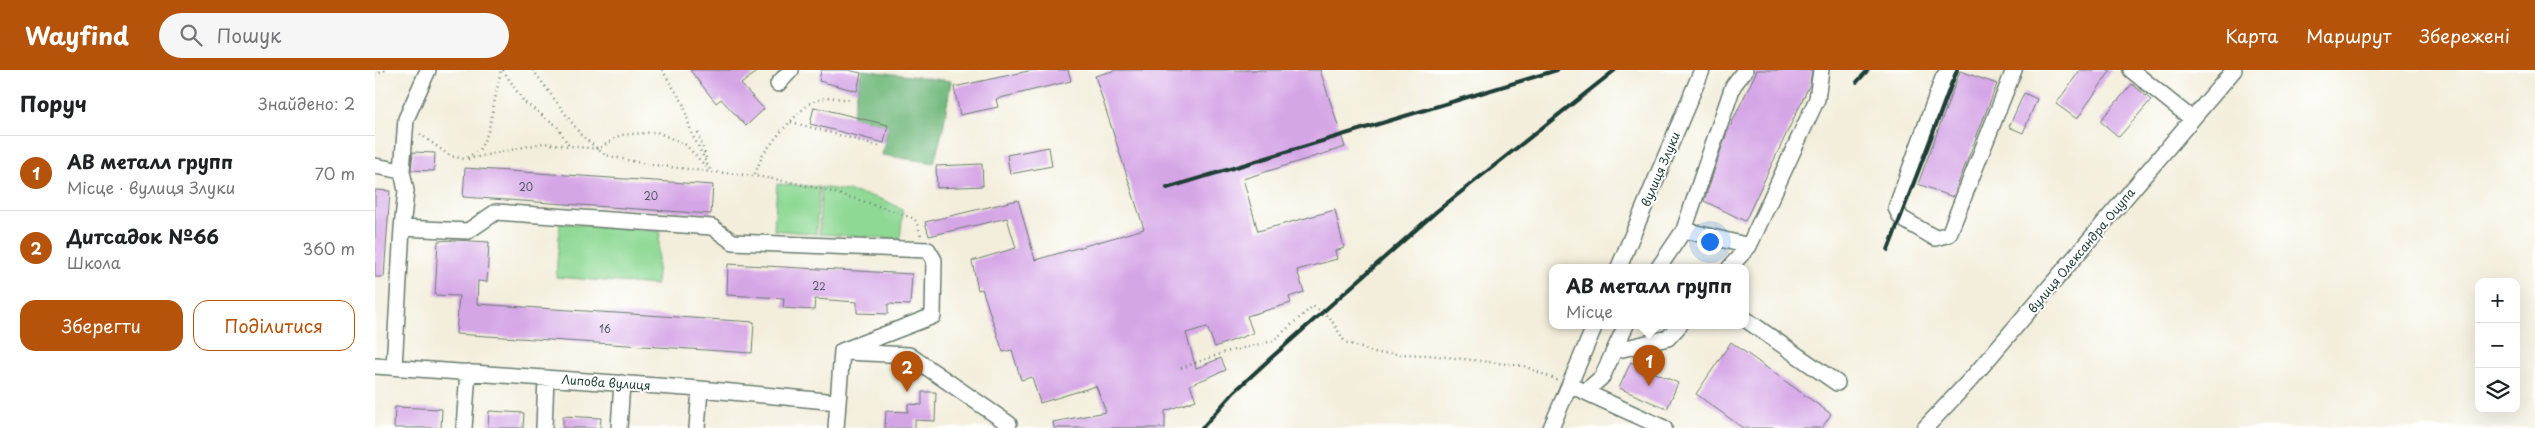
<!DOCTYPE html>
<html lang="uk">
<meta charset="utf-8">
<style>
:root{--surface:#fff;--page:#f6f6f6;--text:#202124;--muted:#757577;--line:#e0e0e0;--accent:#b45309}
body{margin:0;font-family:"Playpen Sans",sans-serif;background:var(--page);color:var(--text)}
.controls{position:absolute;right:15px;bottom:15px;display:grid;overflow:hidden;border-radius:10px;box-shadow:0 5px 20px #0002}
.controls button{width:45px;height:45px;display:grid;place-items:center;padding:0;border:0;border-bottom:1px solid var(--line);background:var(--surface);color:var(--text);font:25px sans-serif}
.you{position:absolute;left:1334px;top:171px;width:18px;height:18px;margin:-12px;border:4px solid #fff;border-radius:50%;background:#1a73e8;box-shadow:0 0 0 8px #1a73e833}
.badge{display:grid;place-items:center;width:32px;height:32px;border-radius:50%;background:var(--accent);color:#fff;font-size:16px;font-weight:700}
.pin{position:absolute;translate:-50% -41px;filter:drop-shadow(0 1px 2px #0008)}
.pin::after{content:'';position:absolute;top:26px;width:18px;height:15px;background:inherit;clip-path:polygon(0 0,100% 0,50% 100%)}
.popup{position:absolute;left:1174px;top:194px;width:200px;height:65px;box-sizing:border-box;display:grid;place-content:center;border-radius:10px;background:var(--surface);filter:drop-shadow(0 1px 4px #0005);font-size:16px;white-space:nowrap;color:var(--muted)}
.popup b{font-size:19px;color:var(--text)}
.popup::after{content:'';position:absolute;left:50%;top:100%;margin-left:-10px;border:10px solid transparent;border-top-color:var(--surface)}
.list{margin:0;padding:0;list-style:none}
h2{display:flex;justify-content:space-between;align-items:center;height:65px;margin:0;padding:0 20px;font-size:21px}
h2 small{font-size:16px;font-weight:400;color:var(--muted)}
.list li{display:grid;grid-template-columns:32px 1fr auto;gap:15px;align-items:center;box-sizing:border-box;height:75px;padding:0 20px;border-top:1px solid var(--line)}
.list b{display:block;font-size:19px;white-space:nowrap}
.list p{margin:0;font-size:16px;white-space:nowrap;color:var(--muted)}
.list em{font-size:16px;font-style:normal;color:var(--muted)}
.actions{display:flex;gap:10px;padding:15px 20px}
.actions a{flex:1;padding:11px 0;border:1px solid var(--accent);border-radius:15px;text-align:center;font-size:18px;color:var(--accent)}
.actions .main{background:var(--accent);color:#fff}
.icon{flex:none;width:28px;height:28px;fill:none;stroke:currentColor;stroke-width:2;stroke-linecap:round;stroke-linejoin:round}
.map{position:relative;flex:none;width:2160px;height:358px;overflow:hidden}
header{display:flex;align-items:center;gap:30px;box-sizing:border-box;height:70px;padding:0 25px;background:var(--accent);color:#fff}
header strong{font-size:24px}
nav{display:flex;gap:28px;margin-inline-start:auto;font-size:18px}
.search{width:350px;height:45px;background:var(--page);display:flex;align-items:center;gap:12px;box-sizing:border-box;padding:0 18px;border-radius:28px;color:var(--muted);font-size:19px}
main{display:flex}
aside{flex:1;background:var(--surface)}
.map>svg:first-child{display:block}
.green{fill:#8fd995;stroke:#578b64}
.forest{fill:#73b97e;stroke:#497b59}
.building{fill:#d5a6e6}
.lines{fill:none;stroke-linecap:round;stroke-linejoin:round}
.minor-casing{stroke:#697b6e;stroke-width:18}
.path{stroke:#697b6e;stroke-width:2.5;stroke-dasharray:1 4;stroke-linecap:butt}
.minor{stroke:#fff;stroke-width:15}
.rail{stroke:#1f3d34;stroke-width:4}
.labels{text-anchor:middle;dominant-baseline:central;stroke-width:4;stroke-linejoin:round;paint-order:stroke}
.number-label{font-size:10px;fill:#4c5760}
.street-label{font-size:12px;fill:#1f3d34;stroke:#fff}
</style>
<header>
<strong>Wayfind</strong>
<div class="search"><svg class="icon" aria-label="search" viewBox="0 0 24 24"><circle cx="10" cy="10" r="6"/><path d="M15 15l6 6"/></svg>Пошук</div>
<nav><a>Карта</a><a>Маршрут</a><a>Збережені</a></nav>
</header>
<main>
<aside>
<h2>Поруч<small>Знайдено: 2</small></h2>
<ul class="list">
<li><span class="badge">1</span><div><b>АВ металл групп</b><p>Місце · вулиця Злуки</p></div><em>70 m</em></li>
<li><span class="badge">2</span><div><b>Дитсадок №66</b><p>Школа</p></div><em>360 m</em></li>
</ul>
<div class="actions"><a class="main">Зберегти</a><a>Поділитися</a></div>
</aside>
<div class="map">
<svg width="2160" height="358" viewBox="0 0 2160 358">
<rect width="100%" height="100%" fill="#fff"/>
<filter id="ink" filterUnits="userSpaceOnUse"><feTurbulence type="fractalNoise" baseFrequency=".02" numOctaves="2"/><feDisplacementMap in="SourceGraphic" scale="10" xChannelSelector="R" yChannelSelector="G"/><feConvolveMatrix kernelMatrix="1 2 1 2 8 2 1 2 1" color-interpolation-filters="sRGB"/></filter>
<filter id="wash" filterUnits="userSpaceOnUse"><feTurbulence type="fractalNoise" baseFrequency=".0096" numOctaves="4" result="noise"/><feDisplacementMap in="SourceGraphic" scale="20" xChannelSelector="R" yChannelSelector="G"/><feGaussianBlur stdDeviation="1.12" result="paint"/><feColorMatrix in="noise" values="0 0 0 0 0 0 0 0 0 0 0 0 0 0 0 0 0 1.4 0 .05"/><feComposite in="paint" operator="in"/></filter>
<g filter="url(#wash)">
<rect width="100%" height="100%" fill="#f3eedb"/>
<!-- green -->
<path class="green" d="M 402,114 L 444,117 L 441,164 L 399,160 Z
M 446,117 C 470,121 510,125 528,141 L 525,169 L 444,164 Z
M 185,153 L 285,161 L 281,215 L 181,207 Z"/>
<!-- forest -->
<path class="forest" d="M 487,0 L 576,11 L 568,59 L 559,93 L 507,85 L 513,55 L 477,46 Z"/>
<g id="blocks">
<!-- building -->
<path class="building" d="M 315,0 L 384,0 L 366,14 L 389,39 L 371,56 L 346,29 L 341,33 Z
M 446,0 L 473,0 L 486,3 L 482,21 L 444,11 Z
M 658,0 L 693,0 L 696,11 L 621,29 L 623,37 L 585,45 L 579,17 Z
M 741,0 L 945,0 L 970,77 L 868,109 L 883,161 L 960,140 L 969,178 L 960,181 L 962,189 L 922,200 L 929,222 L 914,227 L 916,233 L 872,246 L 878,263 L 840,277 L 832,257 L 811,263 L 821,298 L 846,288 L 851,300 L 815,315 L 821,330 L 790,341 L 790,358 L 679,358 L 678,352 L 731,342 L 721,316 L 665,333 L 657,307 L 646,310 L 637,280 L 628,282 L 607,219 L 603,220 L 597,191 L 641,178 L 632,148 L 554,166 L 550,152 L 643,130 L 660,190 L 769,159 L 720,6 Z
M 1382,0 L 1437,0 L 1435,14 L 1370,151 L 1329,131 L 1351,65 Z
M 1705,0 L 1736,0 L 1702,49 L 1681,34 Z
M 1585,1 L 1622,14 L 1578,127 L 1543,114 Z
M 1757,14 L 1776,30 L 1744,67 L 1725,51 Z
M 1649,23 L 1662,29 L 1648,63 L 1634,57 Z
M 439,37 L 513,55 L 509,73 L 435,54 Z
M 674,77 L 677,96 L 635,104 L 632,85 Z
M 38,82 L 60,83 L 59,101 L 36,100 Z
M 607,94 L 608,116 L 562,118 L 561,96 Z
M 90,98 L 338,115 L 336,144 L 88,127 Z
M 0,120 L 15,121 L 9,207 L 0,207 Z
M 79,170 L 114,172 L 112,212 L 103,211 L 102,234 L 379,252 L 377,283 L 81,264 L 84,226 L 60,225 L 63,171 Z
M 353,194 L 537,204 L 535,235 L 513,234 L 513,244 L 482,243 L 482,232 L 440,229 L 439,240 L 408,238 L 409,228 L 352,225 Z
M 1356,272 L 1456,344 L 1447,358 L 1368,358 L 1321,324 Z
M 1256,292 L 1303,313 L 1292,339 L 1244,318 Z
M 547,322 L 561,322 L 560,351 L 540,350 L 540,358 L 510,358 L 511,341 L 533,342 L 533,334 L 547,335 Z
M 20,337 L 67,339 L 66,358 L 19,358 Z
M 114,341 L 149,343 L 148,358 L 113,358 Z
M 188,346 L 226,348 L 225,358 L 188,358 Z"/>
</g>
</g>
<g filter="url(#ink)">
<use href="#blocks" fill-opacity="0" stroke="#697b6e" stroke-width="1"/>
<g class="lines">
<defs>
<path id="minor" d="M 1574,0 L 1568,8 L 1521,138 L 1526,148 L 1560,168 L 1574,164 L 1639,0
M 1756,0 L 1817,49
M 403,14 L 416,0
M 0,96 L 27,101
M 27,158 L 31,121 L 27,101 L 31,49 L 53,0
M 1309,160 L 1374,176
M 1244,197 L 1327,0
M 1284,197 L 1309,160 L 1358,16 L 1370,0
M 1355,197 L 1374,176 L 1442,29 L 1446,0
M 1370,249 L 1462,313
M 1239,281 L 1293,268 L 1305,255
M 471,282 L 534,285 L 634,354
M 0,296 L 325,319 L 462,332
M 19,297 L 27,158 L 93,161 L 121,142 L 337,157 L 358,172 L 553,180 L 559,190 L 558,246 L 467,281
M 1195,315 L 1289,358
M 1210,322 L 1227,307 L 1251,255
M 89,358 L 93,302
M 169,358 L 171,308
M 244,358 L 247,313
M 322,358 L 325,319
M 461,358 L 467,281
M 1176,358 L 1220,255
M 1550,358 L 1597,308 L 1859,0"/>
</defs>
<!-- minor casing -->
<use href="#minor" class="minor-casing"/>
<!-- path -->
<path class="path" d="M 128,0 L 149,32 L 182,56 L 194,76 L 223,79 L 246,65 L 282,62 L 311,75 L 333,99
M 158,0 L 206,65 L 230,85 L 271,94 L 336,102
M 287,0 L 308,33 L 316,62 L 336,102 C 409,106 472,124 540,149 L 546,165
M 0,5 L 10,0
M 416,52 L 504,76
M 323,63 L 332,91
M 45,64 L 75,86 L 90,89 L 105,79 L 113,63 L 126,0
M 93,89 L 168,73 L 194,76
M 380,104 L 388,84 L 408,59 L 433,34 L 452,27 L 477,30
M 806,298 L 851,282 L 898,271 L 938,236 L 955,248 L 970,272 L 1000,283 L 1054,285 L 1149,296 L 1182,310"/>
<!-- minor -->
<use href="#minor" class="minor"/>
<!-- rail -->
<path class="rail" d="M 1482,12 L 1493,0
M 792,118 L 1182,0
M 1513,180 L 1582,0
M 827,358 L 859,322 L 897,287 L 1062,141 L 1240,0"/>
</g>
</g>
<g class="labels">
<!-- number labels -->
<g class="number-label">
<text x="151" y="116">20</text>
<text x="276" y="125">20</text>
<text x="444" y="215">22</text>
<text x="230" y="258">16</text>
</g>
<!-- street labels -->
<g class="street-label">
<text transform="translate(1285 99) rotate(-67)">вулиця Злуки</text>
<text transform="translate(1706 180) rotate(-50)">вулиця Олександра Оцупа</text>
<text transform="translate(231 312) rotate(4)">Липова вулиця</text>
</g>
</g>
</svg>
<div class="controls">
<button>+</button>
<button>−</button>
<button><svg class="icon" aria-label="layers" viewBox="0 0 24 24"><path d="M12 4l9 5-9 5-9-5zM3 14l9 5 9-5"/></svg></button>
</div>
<div class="you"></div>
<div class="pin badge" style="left:1274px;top:316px">1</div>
<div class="popup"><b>АВ металл групп</b>Місце</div>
<div class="pin badge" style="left:532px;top:322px">2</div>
</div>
</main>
